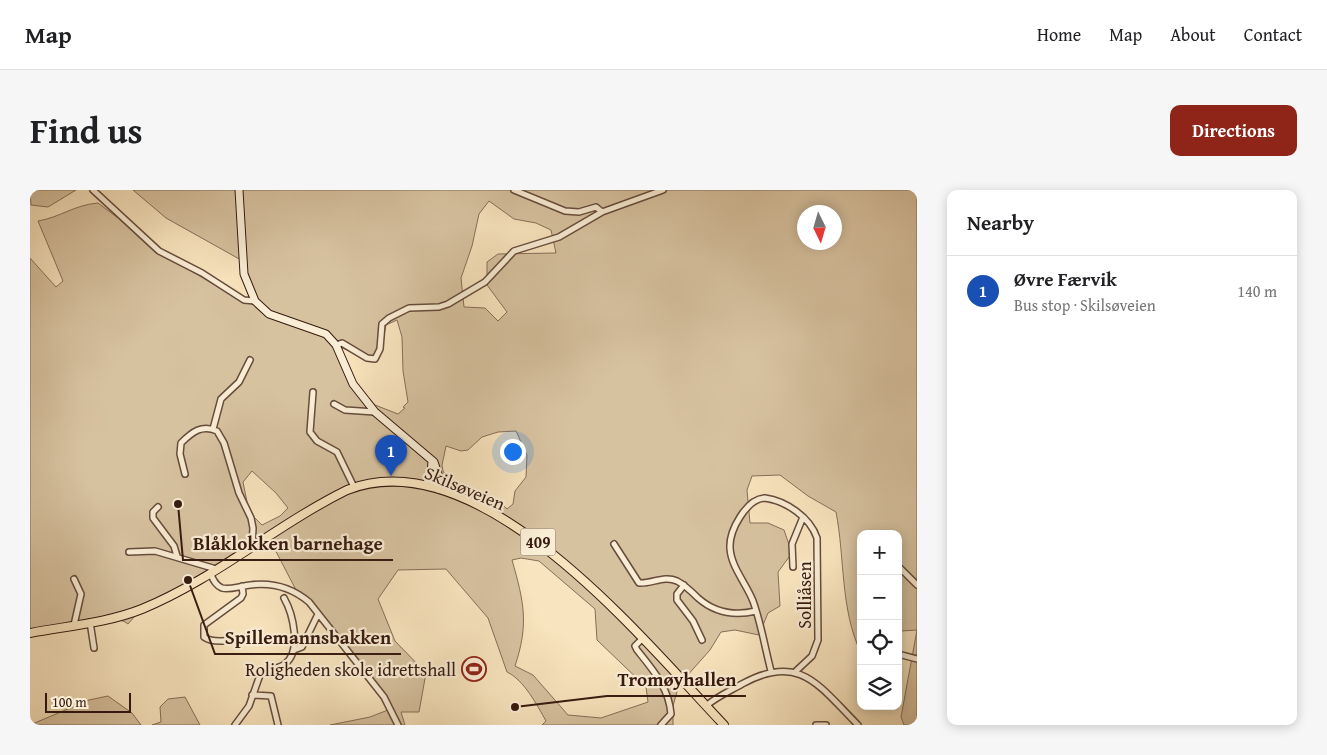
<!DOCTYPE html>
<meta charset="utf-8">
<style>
:root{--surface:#fff;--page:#f6f6f6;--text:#202124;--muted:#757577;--line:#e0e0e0;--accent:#8f2418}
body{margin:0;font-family:"Gentium Book Plus",serif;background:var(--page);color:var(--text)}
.controls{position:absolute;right:15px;bottom:15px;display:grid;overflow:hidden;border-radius:10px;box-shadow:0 2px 12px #0003}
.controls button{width:45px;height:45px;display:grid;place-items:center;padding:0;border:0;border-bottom:1px solid var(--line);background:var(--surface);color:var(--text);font:25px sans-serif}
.compass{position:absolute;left:767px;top:15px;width:45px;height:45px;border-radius:50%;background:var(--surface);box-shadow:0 2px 12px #0003;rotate:175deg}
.scale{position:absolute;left:15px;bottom:12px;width:86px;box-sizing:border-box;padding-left:5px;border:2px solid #361a10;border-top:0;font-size:14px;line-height:18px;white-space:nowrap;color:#361a10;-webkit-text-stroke:4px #faedd5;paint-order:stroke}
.you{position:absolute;left:482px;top:261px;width:18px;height:18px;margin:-12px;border:4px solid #fff;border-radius:50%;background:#1a73e8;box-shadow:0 0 0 8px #1a73e833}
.badge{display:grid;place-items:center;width:32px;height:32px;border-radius:50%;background:var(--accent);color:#fff;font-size:16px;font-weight:700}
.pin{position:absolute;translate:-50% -41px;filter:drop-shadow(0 1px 2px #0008)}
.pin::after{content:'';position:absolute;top:26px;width:18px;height:15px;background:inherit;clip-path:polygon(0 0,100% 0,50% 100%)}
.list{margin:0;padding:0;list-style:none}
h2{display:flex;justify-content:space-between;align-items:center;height:65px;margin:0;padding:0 20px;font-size:21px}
h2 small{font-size:16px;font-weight:400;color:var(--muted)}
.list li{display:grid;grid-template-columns:32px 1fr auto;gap:15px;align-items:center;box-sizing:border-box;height:70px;padding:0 20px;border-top:1px solid var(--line)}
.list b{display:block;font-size:19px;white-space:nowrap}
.list p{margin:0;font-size:16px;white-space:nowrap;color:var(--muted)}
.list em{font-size:16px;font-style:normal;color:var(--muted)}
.icon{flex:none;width:28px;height:28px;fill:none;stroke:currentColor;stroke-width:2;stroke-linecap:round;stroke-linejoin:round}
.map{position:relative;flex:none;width:887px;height:535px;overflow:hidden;border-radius:10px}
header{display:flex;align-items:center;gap:30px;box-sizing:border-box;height:70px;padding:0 25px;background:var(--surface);border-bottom:1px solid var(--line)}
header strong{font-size:24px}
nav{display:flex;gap:28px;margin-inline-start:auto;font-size:18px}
.intro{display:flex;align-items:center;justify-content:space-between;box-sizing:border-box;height:120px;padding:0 30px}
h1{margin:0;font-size:35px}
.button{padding:12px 22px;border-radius:10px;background:var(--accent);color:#fff;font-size:18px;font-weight:700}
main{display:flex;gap:30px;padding:0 30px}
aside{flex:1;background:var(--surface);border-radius:10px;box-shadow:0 2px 12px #0003}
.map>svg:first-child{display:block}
.green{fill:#d7c2a0;stroke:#866e58;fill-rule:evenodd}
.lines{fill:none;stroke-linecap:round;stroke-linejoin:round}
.street-casing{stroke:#664c3c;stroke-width:8}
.secondary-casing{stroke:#361a10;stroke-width:9}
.primary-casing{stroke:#361a10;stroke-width:10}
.street{stroke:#faedd5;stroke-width:5}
.secondary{stroke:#faedd5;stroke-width:7}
.primary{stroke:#f8e4be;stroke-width:8}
.labels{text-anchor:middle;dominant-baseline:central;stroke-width:4.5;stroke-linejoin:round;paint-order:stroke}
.shield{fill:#faedd5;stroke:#71594b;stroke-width:1}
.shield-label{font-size:16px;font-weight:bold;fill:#361a10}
.street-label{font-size:18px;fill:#361a10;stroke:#faedd5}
.poi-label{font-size:18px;fill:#361a10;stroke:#faedd5;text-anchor:end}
.leader{fill:none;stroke:#361a10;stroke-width:2}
.callout-dot{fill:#361a10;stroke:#faedd5;stroke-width:2}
.callout-label{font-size:19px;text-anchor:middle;font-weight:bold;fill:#361a10;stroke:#faedd5;stroke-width:4.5;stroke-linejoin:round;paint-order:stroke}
</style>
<header>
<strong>Map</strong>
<nav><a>Home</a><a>Map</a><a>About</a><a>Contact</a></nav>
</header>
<div class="intro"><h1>Find us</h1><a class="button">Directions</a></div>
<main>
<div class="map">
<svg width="887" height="535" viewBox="0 0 887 535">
<rect width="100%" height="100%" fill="#f8e4be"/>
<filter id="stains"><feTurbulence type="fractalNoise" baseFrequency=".004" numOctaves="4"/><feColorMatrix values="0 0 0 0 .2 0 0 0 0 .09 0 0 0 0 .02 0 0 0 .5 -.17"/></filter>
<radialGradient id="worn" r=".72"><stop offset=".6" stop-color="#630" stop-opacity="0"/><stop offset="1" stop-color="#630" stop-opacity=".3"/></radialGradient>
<!-- green -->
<path class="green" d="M 0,0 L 46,0 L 18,17 L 1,15 Z
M 103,0 L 206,0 L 207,20 L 210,0 L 887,0 L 887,535 L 874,535 L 871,527 L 887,440 L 871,441 L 868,445 L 868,344 L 831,344 L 831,463 C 810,419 815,368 806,322 L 778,306 L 750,285 L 722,286 L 717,300 L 720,333 L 738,333 L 754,340 L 762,363 L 748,382 L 750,416 L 738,423 L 729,445 L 705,440 L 691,442 L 680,460 L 656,487 L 651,487 L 643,516 L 643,535 L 512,535 L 516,531 C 507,515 494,490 477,482 L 458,428 L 416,379 L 368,380 L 348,409 L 365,451 L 396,483 L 389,522 L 371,522 L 375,535 L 300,535 L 340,527 L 363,518 L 316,462 L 287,422 L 266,400 L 239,348 L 110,420 L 98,434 C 83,420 20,438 0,441 L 0,68 L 26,97 L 33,91 L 8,31 C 31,27 44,15 68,13 L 148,73 L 205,107 L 220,112 L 211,70 L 136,28 ZM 459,11 L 484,29 L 506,33 L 521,40 L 526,63 L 468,64 L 457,72 L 457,95 L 477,122 L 468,131 L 455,118 L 434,117 L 431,88 L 442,56 L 449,24 ZM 774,22 L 804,22 L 804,52 L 774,52 ZM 367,130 L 372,147 L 373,181 L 378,212 L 373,217 L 375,218 L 368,224 L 345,215 L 323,190 L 310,157 L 340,170 L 349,169 L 356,135 ZM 486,241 L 497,265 L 496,287 L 485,301 L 483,314 L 477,319 L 469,311 L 421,292 L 413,281 L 412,275 L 416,256 L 431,261 L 438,260 L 452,247 L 468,242 ZM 222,281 L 246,303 L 258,318 L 250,326 L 232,335 L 219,322 L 213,292 ZM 491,368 L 509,371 L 565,419 L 567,450 L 616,497 L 618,512 L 571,528 L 538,525 L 503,485 L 485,476 C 499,434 494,412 482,370 Z
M 78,506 L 102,523 L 111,535 L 0,535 L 59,510 Z
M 155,507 L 170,535 L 122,535 L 131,532 L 130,517 L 138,509 Z"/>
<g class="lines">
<defs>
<path id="street" d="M 63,0 L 129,61 L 172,83 L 214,110 L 225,111
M 484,0 L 535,21 L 549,22 L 566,17 L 572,22
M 306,155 L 312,153 L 337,168 L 345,169 L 350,159 L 352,134 L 359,128 L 379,118 L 409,117 L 418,114 L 455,92 L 484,61 L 529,47 L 572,22 L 633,0
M 283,202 L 280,242 L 287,251 L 307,262 L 324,297
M 304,214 L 315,220 L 345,222
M 183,239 L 191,209 L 209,192 L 220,170
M 155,284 L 150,264 L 151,253 C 162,242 172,234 187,241 L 194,253 L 209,303 L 221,328 L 223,338 L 222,357
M 128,317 L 123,322 L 123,328 L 144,356 L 147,366
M 584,354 L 609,393 C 622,394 634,385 647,391 C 655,395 662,402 668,408 C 685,423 705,426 726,421
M 99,362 L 125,361 L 186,379
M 868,376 L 887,395
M 763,377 L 762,354 L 773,327
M 180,383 C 183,389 185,395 192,398 C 199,400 207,397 214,396 C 239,391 260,396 279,412 L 354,507 L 368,535
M 654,395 L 647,404 L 647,410 L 663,431 L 672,450
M 212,396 L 213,404 L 211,408 L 174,435 L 174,447 C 186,456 216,448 230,443
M 60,432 L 64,458
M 44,435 L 51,404 L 44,389
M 612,449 L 605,456 L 607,460 C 623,480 639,498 641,524 L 631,535
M 264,460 L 272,457 L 288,424
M 868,464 L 887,469
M 741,481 C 735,458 731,433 723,411 C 716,393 701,377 700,358 C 699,341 716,309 735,308 C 756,311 780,327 787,348 L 788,450 L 782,466 L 766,481
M 222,505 L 241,506 L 248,535
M 676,516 C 686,507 700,501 712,494 C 770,462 789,496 828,535
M 205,535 L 219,516 L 230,485 C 237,478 247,480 255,474 C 272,461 263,424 254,408
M 786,535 L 796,535"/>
<path id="secondary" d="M 209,0 L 214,84 L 225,111 L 239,124 L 296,144 L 306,155 L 323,194 L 345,222 L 404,272 L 408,284 L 408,299
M 396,295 L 401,285 L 402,271"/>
<path id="primary" d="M 0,443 C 37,436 77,433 112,419 C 185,389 246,335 317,300 C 450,248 613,450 694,535"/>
</defs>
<!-- street casing -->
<use href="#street" class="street-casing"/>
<!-- secondary casing -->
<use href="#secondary" class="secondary-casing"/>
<!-- primary casing -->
<use href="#primary" class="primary-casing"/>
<!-- street -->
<use href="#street" class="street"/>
<!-- secondary -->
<use href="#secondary" class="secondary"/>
<!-- primary -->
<use href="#primary" class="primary"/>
</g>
<!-- icons -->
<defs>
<symbol id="stadium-ring" viewBox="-11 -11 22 22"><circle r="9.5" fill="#faedd5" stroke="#8f2418" stroke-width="1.5"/><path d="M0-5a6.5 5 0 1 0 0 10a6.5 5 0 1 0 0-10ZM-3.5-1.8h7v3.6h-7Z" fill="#8f2418"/></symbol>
</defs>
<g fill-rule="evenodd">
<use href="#stadium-ring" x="430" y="465" width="28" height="28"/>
</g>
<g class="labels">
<!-- shield labels -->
<rect class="shield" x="490.5" y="338.5" width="35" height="27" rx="4"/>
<g class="shield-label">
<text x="508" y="352">409</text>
</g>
<!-- street labels -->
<g class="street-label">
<text transform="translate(435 298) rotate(23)">Skilsøveien</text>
<text transform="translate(774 405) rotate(-90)">Solliåsen</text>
</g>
<!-- poi labels -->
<g class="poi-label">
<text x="426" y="479">Roligheden skole idrettshall</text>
</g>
</g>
<!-- callouts -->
<path class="leader" d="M148 314L153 370H363M158 390L185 464H371M485 517L577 506H716"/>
<g class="callout-dot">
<circle cx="148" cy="314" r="5"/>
<circle cx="158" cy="390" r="5"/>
<circle cx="485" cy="517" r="5"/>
</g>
<g class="callout-label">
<text x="258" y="360">Blåklokken barnehage</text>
<text x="278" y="454">Spillemannsbakken</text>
<text x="647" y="496">Tromøyhallen</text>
</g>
<rect width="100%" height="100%" filter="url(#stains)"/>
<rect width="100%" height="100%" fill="url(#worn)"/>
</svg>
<div class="controls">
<button>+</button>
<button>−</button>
<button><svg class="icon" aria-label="locate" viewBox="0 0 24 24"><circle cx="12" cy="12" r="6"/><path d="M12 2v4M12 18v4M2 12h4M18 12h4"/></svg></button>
<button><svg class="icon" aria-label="layers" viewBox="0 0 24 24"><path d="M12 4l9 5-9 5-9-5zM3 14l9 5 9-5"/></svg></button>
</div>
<svg class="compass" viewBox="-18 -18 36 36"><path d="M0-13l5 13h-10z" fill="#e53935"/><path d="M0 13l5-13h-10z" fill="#757577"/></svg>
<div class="scale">100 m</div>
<div class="you"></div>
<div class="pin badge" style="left:361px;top:286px;background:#1a4fb4">1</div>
</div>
<aside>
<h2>Nearby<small></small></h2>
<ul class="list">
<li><span class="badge" style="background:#1a4fb4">1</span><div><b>Øvre Færvik</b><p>Bus stop · Skilsøveien</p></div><em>140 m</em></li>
</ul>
</aside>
</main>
